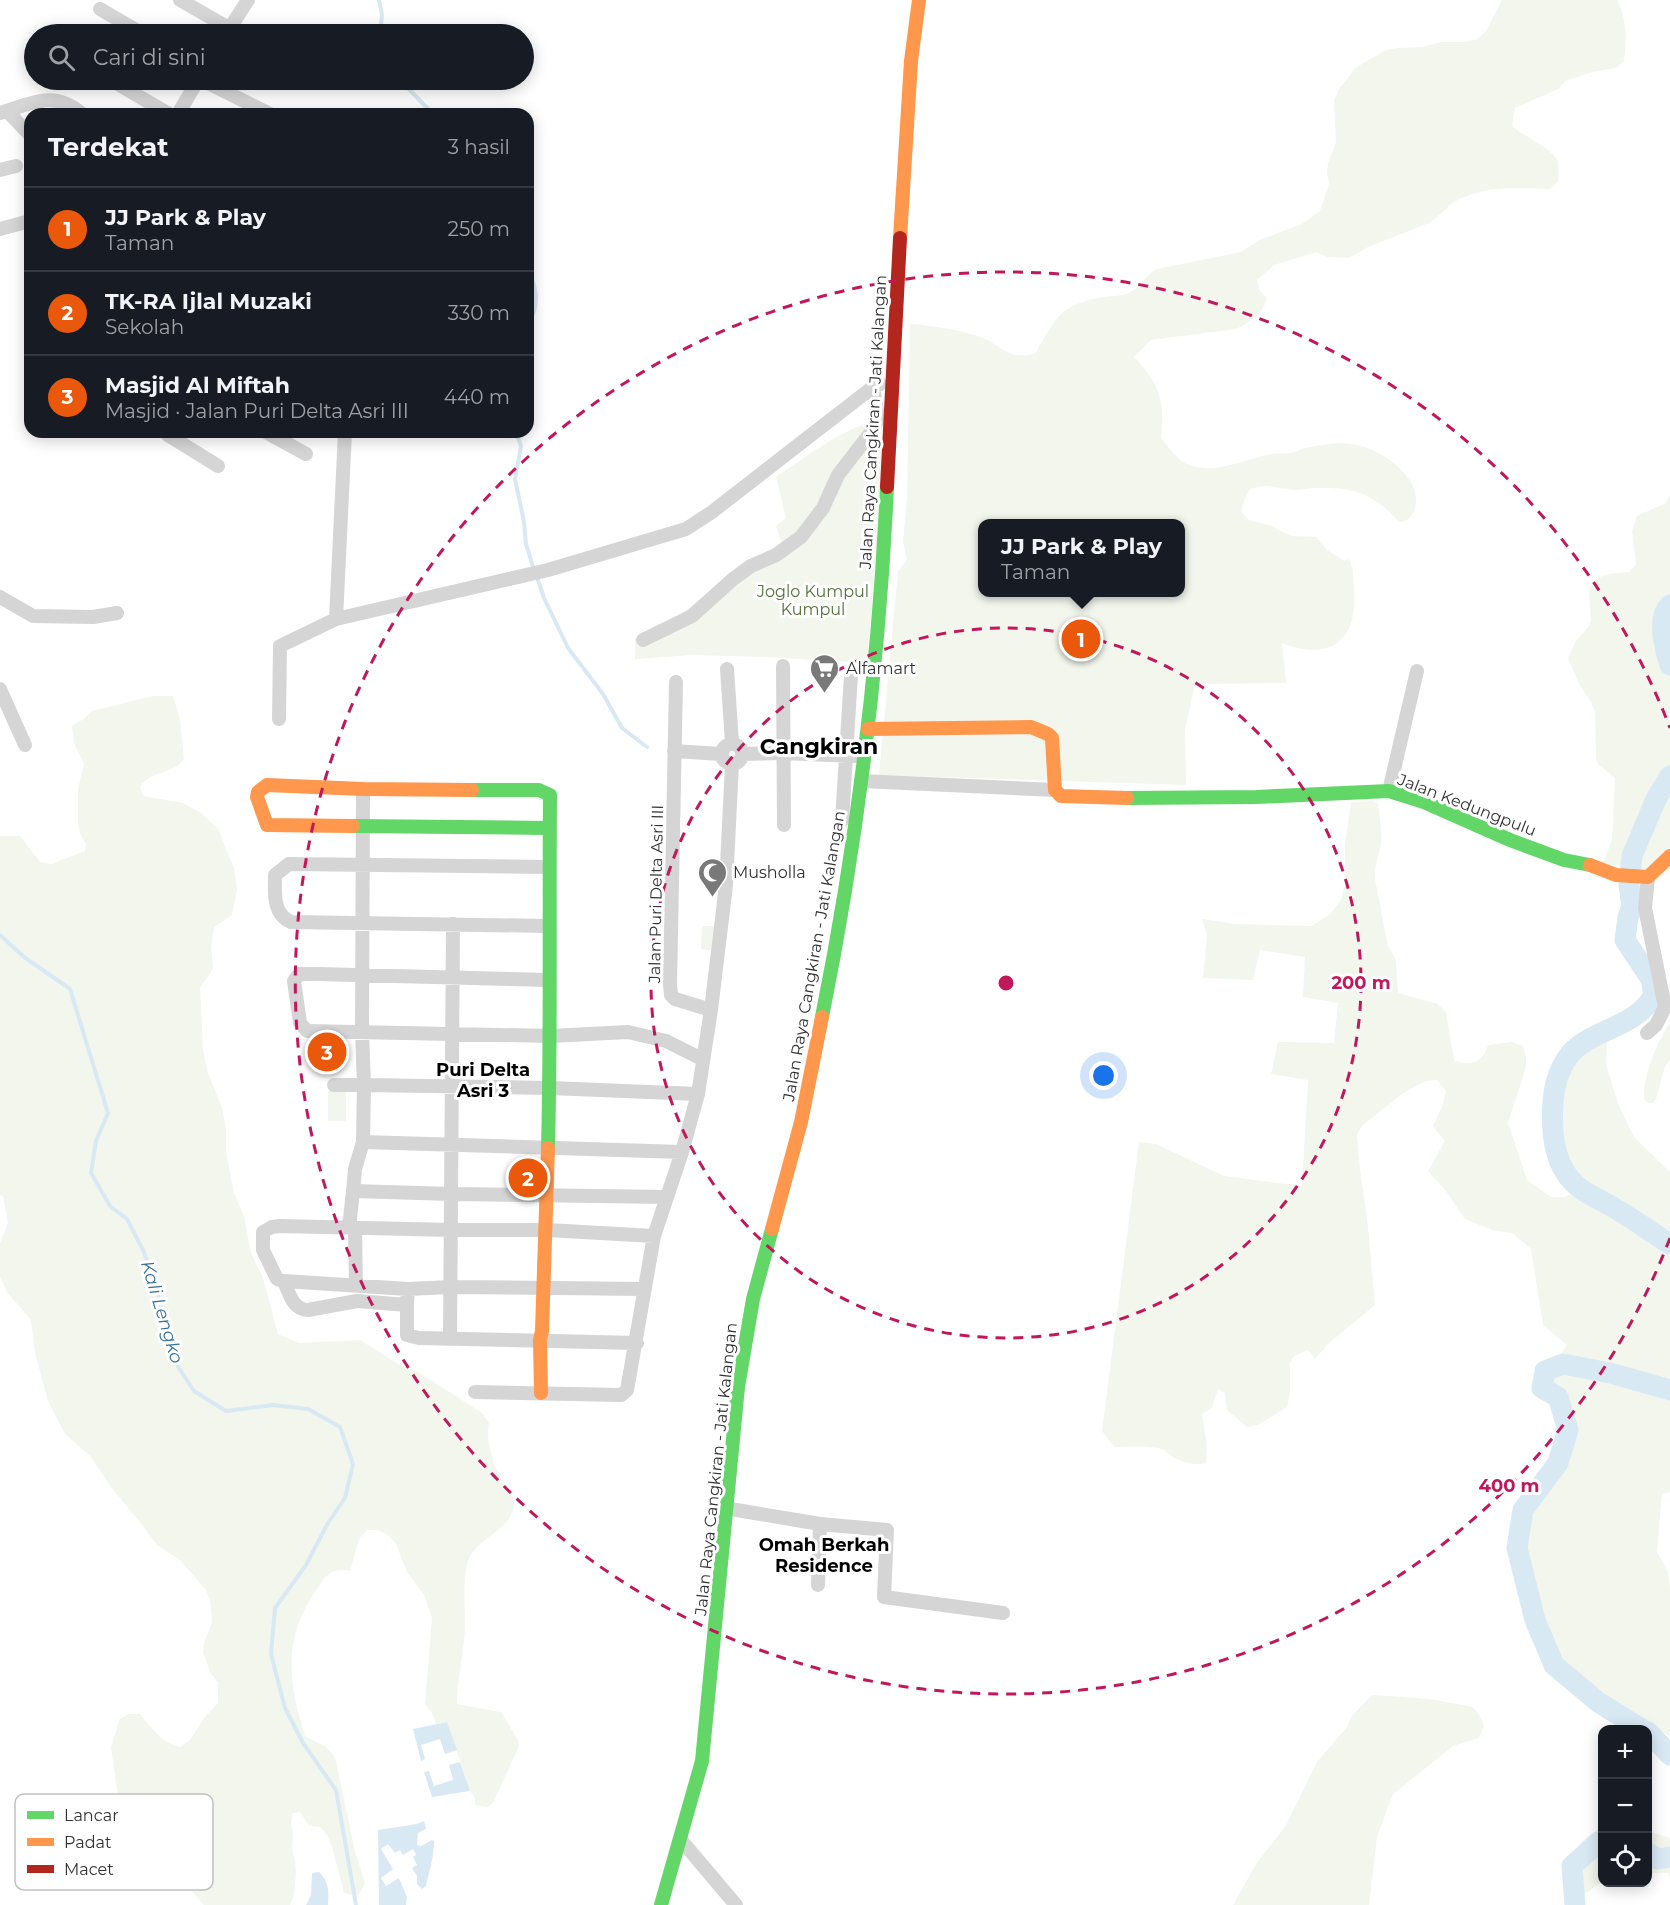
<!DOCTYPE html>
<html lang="id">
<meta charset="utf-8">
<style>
:root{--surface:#171b24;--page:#242831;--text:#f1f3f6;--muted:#9ea1a6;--line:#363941;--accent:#ea580c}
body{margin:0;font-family:Montserrat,sans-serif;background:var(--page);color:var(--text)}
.controls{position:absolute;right:18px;bottom:18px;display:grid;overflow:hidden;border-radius:12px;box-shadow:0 3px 15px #0003}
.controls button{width:54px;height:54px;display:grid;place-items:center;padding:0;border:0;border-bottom:2px solid var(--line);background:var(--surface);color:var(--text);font:30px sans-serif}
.you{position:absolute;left:1104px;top:1076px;width:21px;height:21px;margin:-15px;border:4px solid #fff;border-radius:50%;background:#1a73e8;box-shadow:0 0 0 9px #1a73e833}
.badge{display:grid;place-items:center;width:39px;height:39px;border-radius:50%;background:var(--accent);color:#fff;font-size:20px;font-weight:700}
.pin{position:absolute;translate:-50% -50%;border:3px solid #fff;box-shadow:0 2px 6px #0006}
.popup{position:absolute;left:978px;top:519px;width:207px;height:78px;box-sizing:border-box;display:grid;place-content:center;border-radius:12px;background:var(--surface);filter:drop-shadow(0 2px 4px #0005);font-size:20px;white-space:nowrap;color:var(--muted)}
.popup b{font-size:22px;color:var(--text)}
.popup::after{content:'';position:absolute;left:50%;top:100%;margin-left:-12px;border:12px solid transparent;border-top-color:var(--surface)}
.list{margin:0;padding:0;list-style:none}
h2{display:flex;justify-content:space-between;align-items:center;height:78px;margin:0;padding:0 24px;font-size:26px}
h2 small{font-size:20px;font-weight:400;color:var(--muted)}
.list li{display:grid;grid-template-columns:39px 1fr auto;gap:18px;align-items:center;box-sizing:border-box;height:84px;padding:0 24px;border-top:2px solid var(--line)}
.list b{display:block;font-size:22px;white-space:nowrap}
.list p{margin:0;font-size:20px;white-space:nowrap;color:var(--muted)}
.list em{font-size:20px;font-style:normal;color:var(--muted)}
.icon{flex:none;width:33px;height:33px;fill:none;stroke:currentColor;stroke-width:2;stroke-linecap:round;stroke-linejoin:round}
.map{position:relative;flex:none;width:1670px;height:1905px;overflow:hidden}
.search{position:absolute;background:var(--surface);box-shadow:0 3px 15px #0003;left:24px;top:24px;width:510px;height:66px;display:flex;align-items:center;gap:15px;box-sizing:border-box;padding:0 21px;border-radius:33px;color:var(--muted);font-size:22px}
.panel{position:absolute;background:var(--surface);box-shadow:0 3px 15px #0003;left:24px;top:108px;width:510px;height:330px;border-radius:18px}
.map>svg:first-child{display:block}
.green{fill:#f2f6ed;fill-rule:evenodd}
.water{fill:#d9e9f4}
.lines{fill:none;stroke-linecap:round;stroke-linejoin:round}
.stream{stroke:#d9e9f4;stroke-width:4}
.river{stroke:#d9e9f4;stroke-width:21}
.street{stroke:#d5d5d5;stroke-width:14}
.fast{stroke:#63d668;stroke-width:14}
.slow{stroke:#ff974d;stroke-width:14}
.jam{stroke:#b3261e;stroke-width:14}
.ring{fill:none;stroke:#c2185b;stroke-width:3;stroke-dasharray:10 8}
.labels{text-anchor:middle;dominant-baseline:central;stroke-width:6;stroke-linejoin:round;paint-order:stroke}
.street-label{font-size:16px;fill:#313131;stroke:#fff}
.park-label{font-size:16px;fill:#53713a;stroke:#fff}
.poi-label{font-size:16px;fill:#313131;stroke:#fff;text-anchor:start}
.neighbourhood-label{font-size:18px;font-weight:bold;fill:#000;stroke:#fff}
.water-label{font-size:18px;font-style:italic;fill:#37739b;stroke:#fff}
.district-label{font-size:22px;font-weight:bold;fill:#000;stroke:#fff}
.key{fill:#fff;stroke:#c1c1c1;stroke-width:1.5}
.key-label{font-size:16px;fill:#313131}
.centre{fill:#c2185b;stroke:#fff;stroke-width:3}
.ring-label{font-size:18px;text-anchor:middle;font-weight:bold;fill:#c2185b;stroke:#fff;stroke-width:6;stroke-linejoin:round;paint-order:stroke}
</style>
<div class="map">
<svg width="1670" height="1905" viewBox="0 0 1670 1905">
<rect width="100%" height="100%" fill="#fff"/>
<!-- green -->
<path class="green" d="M 1502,0 L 1618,0 C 1627,26 1627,34 1624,61 L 1616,68 L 1596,71 L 1565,81 L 1558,89 L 1515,108 L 1512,126 C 1523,136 1554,149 1558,162 C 1559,168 1558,176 1558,182 L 1550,189 C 1518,188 1483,185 1454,202 C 1445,208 1439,217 1429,223 L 1368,247 L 1349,258 L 1327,257 L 1317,252 L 1274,265 L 1257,280 L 1259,290 L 1267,298 C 1263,314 1251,322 1236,329 L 1151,340 L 1134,357 C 1160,385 1165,399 1161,438 C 1168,446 1177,460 1187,464 C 1213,475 1241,461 1266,455 C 1274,453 1282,454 1289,453 C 1294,453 1298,450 1302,449 C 1317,445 1337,442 1352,444 C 1379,447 1424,478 1415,508 C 1412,517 1409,521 1399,522 C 1375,494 1354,487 1318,488 C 1310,488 1302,490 1295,490 C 1276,489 1269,482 1250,489 L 1245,498 L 1241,512 L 1249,520 L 1272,526 L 1282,532 L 1293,536 L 1316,537 L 1327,550 L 1345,561 L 1349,559 C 1354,568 1353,580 1354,590 C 1358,641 1330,662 1282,643 L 1286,683 L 1195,684 L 1185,729 L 1186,785 L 879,775 L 898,571 L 907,560 L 903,542 L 907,498 L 910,324 C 928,325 967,331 983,338 C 1005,348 1006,359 1035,354 C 1054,321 1057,307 1097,298 C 1108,296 1119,297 1129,293 C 1138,289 1146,275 1157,269 L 1241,252 L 1259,240 L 1302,224 L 1320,211 L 1329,184 L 1327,173 L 1328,163 L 1336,142 L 1334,101 L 1338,91 L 1355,68 L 1386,50 L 1398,48 L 1422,47 L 1442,42 L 1465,42 L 1477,39 L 1486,31 ZM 982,524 L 1180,524 L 1180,592 L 982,592 Z
M 882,419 L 880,509 L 867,663 L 764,657 L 692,655 L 635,659 L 635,639 L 673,620 L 715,588 L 783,547 L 776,526 L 786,518 L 776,477 C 809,455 842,428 882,419 Z
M 1670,495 L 1670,853 L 1649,870 L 1603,863 L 1612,840 L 1615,778 L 1598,764 L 1596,759 L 1595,713 L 1591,702 L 1579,684 L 1568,658 L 1576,641 L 1589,626 L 1591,620 L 1589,591 L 1597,578 L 1608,574 L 1630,572 L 1636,564 L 1632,531 L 1637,516 L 1666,503 Z
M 153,696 L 173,696 L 180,720 L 184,759 C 170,777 152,769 140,787 L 143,796 L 183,803 L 201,813 L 218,829 L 234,868 L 237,889 L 232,915 L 214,927 L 211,948 L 213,969 L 200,988 L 203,1049 L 207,1070 L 222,1108 L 226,1128 L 226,1152 L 234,1193 L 244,1216 L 251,1253 L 263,1278 L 278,1334 L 299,1343 L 360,1340 L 398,1364 L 418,1372 L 481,1412 L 489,1423 C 486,1439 491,1458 498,1473 C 503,1483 515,1493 514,1505 C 512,1530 476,1538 468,1561 C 461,1584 467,1615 464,1640 C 462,1661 457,1682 457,1704 L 501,1712 L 518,1740 L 519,1746 L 494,1801 L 488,1807 L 475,1805 L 475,1798 L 470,1791 L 447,1722 L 436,1724 L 432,1713 L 425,1704 L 432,1618 L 424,1595 L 407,1572 L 396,1544 L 388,1535 L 378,1530 L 367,1530 L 359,1539 L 350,1571 C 331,1566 326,1576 317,1589 C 282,1638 288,1682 305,1736 L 326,1747 L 335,1757 L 355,1851 L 365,1883 L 358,1896 L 344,1893 L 333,1850 L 328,1836 L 320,1827 L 309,1826 L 300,1812 L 293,1813 L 291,1823 L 293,1833 L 292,1850 L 295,1860 L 296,1874 L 294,1895 L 290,1905 L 204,1905 L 187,1886 L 169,1872 L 123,1813 L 119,1803 L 111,1747 L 120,1719 L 129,1714 L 140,1714 C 152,1728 162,1744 181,1747 L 190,1740 L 204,1718 L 218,1703 L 218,1682 L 211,1674 L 203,1653 L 204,1643 L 212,1622 L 210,1600 L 206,1590 L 180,1560 L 157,1545 L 140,1522 L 110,1486 L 91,1457 L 65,1434 L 48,1401 L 35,1353 L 31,1320 L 7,1292 L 0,1277 L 0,1243 L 8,1223 L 3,1196 L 0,1195 L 0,836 L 20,836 L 40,862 L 51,864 L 85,851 L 86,844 L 80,834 L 78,823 L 78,789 L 84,764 L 74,743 L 72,726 L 85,718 L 92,711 Z
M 1373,801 L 1378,804 C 1380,817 1382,830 1381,844 C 1379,856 1374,866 1375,879 L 1388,946 L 1396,960 L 1398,993 L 1438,1004 L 1446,1012 L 1454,1061 C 1472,1065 1482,1064 1488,1045 L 1512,1042 L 1523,1046 L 1526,1056 L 1526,1067 L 1508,1123 L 1527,1180 L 1551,1197 L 1565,1197 L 1574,1193 L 1580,1178 C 1570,1166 1559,1153 1555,1138 C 1551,1122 1555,1083 1564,1069 C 1573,1055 1585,1046 1597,1035 L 1607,1043 L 1606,1065 L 1619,1106 L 1634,1137 L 1670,1172 L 1670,1492 L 1662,1494 L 1657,1552 L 1668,1572 L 1670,1591 L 1670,1737 L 1665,1733 L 1637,1722 L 1616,1722 L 1569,1685 L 1545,1656 L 1525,1595 L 1515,1546 L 1519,1511 L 1542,1472 L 1555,1440 L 1556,1422 L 1549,1401 L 1538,1389 L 1538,1372 L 1557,1359 L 1567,1345 L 1543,1325 L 1531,1249 L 1512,1233 L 1492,1230 L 1465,1219 L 1446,1191 L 1428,1171 L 1445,1141 L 1433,1126 L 1442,1107 L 1446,1091 L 1437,1080 L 1425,1081 L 1402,1094 L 1363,1125 L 1357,1134 L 1360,1170 L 1367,1217 L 1375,1305 L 1329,1343 L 1315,1359 L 1308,1350 L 1294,1356 L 1290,1363 L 1290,1393 L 1287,1407 L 1258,1425 L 1247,1427 L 1227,1410 L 1225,1393 L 1218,1389 L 1212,1408 L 1202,1414 L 1207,1447 L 1206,1463 C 1196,1466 1182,1462 1173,1457 C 1169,1455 1167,1451 1162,1449 C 1147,1445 1129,1447 1114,1447 L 1102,1431 L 1139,1142 L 1156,1144 L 1224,1176 L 1302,1186 L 1308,1080 L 1271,1074 L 1278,1042 L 1334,1043 L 1338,1003 L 1303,997 L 1305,957 L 1260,950 L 1253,980 L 1203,978 L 1207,935 L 1202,919 L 1235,924 L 1312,926 L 1330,914 L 1341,900 L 1345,884 L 1345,844 L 1351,802 Z
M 702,926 L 716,926 L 713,951 L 701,949 Z
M 1670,1022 L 1670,1060 L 1665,1066 L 1656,1099 L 1653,1103 L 1648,1103 L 1644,1099 C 1643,1073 1657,1044 1670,1022 Z
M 328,1091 L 346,1091 L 346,1121 L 328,1121 Z
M 1372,1695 L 1430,1699 L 1473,1707 L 1480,1716 L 1484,1726 L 1479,1738 L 1453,1746 L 1393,1794 L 1377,1837 L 1369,1905 L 1233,1905 L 1256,1864 L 1285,1827 L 1317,1762 L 1347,1727 L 1351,1717 Z
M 1602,1827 L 1602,1882 L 1586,1893 L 1571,1890 C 1571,1854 1570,1846 1602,1827 Z
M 1648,1831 L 1670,1838 L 1670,1877 L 1668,1873 L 1648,1873 Z"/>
<!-- water -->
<path class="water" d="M 447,1722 L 457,1750 L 445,1754 L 440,1739 L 421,1745 L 425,1759 L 421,1761 L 413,1729 Z
M 460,1762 L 470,1791 L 432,1797 L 424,1772 L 429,1771 L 434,1786 L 453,1780 L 449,1765 Z
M 424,1821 L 426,1829 L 418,1833 L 417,1845 L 421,1846 L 432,1840 L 434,1841 C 434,1857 429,1871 426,1886 L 422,1889 L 417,1884 L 417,1876 L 412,1868 L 417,1865 L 413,1857 L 416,1855 L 413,1849 L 403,1855 L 400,1850 L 395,1853 L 388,1844 L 381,1849 L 393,1869 L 381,1878 L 386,1886 L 399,1878 L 407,1897 L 406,1905 L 379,1905 L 378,1830 L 417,1824 Z
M 319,1872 C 329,1881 329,1893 328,1905 L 306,1905 L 311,1895 L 312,1873 Z"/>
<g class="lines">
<!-- stream -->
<path class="stream" d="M 379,0 L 382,15 L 380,34
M 395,80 L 402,82 L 433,114
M 528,267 C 536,289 541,303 528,324
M 516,432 L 521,446 L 515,479 L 524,522 L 526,544 L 534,570
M 537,577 L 544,598 L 568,648 L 603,694 L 622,728 L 647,747
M 0,935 L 24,957 L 70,989 L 108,1113 L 96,1141 L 91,1173 L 110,1206 L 127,1219 L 144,1252 L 158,1295 L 175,1362 L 194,1391 L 226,1411 L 273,1405 L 308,1409 L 340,1427 L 353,1464 L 345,1498 L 328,1523 L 306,1565 L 275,1608 L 271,1654 L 285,1708 L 303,1743 L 336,1790 L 356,1905"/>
<!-- river -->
<path class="river" d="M 1670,605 C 1656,618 1665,649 1670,665
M 1670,776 L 1656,799 L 1632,856 L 1629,885 L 1632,907 L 1628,917 L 1625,940 L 1651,979 L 1654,995 C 1637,1025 1604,1027 1580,1045 C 1562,1058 1555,1081 1553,1101 C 1551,1132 1553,1169 1581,1189 C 1592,1197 1605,1202 1616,1209 C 1635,1220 1652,1233 1670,1244
M 1643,1730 L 1598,1702 L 1554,1665 L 1535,1620 L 1517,1548 L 1523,1510 L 1558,1463 L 1568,1430 L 1558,1397 L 1542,1388 L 1545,1371 L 1563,1364 L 1610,1373 L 1670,1390
M 1648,1732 L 1670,1755
M 1648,1853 L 1658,1859 L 1670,1857
M 1575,1905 L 1572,1866 L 1599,1842 L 1602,1842"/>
<!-- street -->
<path class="street" d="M 180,0 L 229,28
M 100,9 L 143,34
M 226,34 L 248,0
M 111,80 L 169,114
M 202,80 L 270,114
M 7,111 L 30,135
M 0,113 C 30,104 54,89 82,114
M 178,114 L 198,80
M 0,170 L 16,166
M 0,229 L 30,221
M 168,432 L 168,435 L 218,466
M 266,432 L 306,454
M 0,597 L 33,616 L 93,617 L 117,613
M 336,619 L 345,432
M 643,640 L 692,616 L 733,579 L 751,566 L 776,555 L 801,537 L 823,508 L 838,475 L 875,427 L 878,416 L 873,387 L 880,384
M 783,666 L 784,825
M 727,669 L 732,743
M 676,682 L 670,985 L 671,995 L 675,999 L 711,1010
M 0,689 L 25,745
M 279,719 L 280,646 L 336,619 L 548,570 L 686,529 L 712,512 L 873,387
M722 754a10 10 0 1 1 20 0a10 10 0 1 1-20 0Z
M 674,751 L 721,754
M 742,754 L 784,753 L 854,756
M 862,781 L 1055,790
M 1389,791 L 1417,671
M 842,821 L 851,675
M 549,867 L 289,864 L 275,875 C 275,892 272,914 291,922 L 549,926
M 549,980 L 318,974 L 299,974 L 294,981 L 300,1023 L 307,1031 L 551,1036 L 628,1032 L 666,1041 L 702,1059
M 1647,1033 L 1656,1025 L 1665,1007 L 1645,908 L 1648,877
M 334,1085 L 364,1085 L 362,1032 L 363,789
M 363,1142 L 364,1085 L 550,1088 L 698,1094
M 353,1191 L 355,1169 L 363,1142 L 682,1152
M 349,1228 L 353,1191 L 452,1194 L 667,1197
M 355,1229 L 356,1284
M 284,1281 L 408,1289 L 451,1287 L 645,1289
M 408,1289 L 407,1305 L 357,1301 L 308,1310 C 293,1310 289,1293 284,1281 L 277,1279 L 263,1250 L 263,1232 L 272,1227 L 280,1226 L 452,1230 L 547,1230 L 654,1236
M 407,1305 L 407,1335 L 419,1338 L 637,1343
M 450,1338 L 453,924
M 475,1392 L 621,1395 L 627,1390 L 654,1236 L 682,1152 L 698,1094 L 711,1010 L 726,885 L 732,764
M 725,1508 L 820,1524 L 887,1530 L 884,1597 L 1003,1613
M 818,1585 L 820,1524
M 681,1840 L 736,1905"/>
<!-- fast -->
<path class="fast" d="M 472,790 L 539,790 L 550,795 C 549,913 551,1031 548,1148
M 1127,798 L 1256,797 L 1389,791 L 1424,802 L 1510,840 L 1564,860 L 1590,865
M 353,826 L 548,828
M 822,1017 C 857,843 879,665 887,487
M 661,1905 L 702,1761 L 738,1387 L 753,1299 L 772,1229"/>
<!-- slow -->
<path class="slow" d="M 900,238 L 911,61 L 919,0
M 868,729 L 1031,727 L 1048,734 L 1052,738 L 1055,790 L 1061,796 L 1127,798
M 353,826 L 267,825 L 257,797 L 258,792 L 267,785 L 363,789 L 472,790
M 1590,865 L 1616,875 L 1648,877 L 1670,856
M 772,1229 L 801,1122 L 822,1017
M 541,1393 L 540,1340 L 542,1331 L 548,1148"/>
<!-- jam -->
<path class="jam" d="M 887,487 L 900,238"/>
</g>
<!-- distance rings -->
<g class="ring">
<circle cx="1006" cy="983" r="355"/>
<path d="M1670 1238A711 711 0 1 1 1670 728"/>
</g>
<!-- icons -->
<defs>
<symbol id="supermarket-pin" viewBox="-11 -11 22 30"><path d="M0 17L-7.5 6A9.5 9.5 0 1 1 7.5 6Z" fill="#797979" stroke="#fff"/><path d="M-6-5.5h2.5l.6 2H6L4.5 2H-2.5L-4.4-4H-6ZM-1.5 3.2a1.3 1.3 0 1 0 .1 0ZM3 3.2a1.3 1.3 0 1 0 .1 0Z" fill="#fff"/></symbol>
<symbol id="mosque-pin" viewBox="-11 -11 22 30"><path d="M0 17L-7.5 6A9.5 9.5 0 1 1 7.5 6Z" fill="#797979" stroke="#fff"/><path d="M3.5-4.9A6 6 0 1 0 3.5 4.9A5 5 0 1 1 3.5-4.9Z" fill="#fff"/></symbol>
</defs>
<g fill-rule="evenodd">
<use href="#supermarket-pin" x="808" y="652" width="33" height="45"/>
<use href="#mosque-pin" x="696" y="856" width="33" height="45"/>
</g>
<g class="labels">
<!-- street labels -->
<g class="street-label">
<text transform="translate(873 422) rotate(-87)">Jalan Raya Cangkiran - Jati Kalangan</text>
<text transform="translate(1467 805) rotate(21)">Jalan Kedungpulu</text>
<text transform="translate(656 894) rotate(-89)">Jalan Puri Delta Asri III</text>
<text transform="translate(814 956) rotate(-80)">Jalan Raya Cangkiran - Jati Kalangan</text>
<text transform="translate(716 1469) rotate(-84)">Jalan Raya Cangkiran - Jati Kalangan</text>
</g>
<!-- park labels -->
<g class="park-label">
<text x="813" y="591">Joglo Kumpul<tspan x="813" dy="18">Kumpul</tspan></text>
</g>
<!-- poi labels -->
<g class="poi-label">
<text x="846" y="668">Alfamart</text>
<text x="733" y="872">Musholla</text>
</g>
<!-- neighbourhood labels -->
<g class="neighbourhood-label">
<text x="483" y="1070">Puri Delta<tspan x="483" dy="21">Asri 3</tspan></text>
<text x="824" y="1545">Omah Berkah<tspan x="824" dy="21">Residence</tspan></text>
</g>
<!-- water labels -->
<g class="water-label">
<text transform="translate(162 1312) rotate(73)">Kali Lengko</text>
</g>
<!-- district labels -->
<g class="district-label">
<text x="819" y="746">Cangkiran</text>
</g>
</g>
<!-- legend -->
<rect x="15" y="1794" width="198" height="96" rx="9" class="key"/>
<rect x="27" y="1811" width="27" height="8" fill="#63d668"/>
<rect x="27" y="1838" width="27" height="8" fill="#ff974d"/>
<rect x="27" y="1865" width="27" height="8" fill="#b3261e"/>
<g class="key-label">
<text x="64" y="1821">Lancar</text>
<text x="64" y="1848">Padat</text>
<text x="64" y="1875">Macet</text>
</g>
<circle cx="1006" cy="983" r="9" class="centre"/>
<g class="ring-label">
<text x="1361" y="989">200 m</text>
<text x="1509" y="1492">400 m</text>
</g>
</svg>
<div class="controls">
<button>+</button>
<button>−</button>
<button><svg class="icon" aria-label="locate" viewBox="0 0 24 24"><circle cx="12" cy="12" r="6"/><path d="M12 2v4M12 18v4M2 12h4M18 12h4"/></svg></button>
</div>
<div class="you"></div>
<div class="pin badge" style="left:1081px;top:639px">1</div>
<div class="popup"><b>JJ Park &amp; Play</b>Taman</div>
<div class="pin badge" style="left:528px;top:1178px">2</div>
<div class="pin badge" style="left:327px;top:1052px">3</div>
<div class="search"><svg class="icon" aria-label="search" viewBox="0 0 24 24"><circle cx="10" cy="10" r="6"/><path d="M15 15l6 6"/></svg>Cari di sini</div>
<section class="panel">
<h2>Terdekat<small>3 hasil</small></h2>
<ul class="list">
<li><span class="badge">1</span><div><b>JJ Park &amp; Play</b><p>Taman</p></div><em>250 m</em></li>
<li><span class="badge">2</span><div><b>TK-RA Ijlal Muzaki</b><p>Sekolah</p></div><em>330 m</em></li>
<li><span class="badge">3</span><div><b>Masjid Al Miftah</b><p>Masjid · Jalan Puri Delta Asri III</p></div><em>440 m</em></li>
</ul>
</section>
</div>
